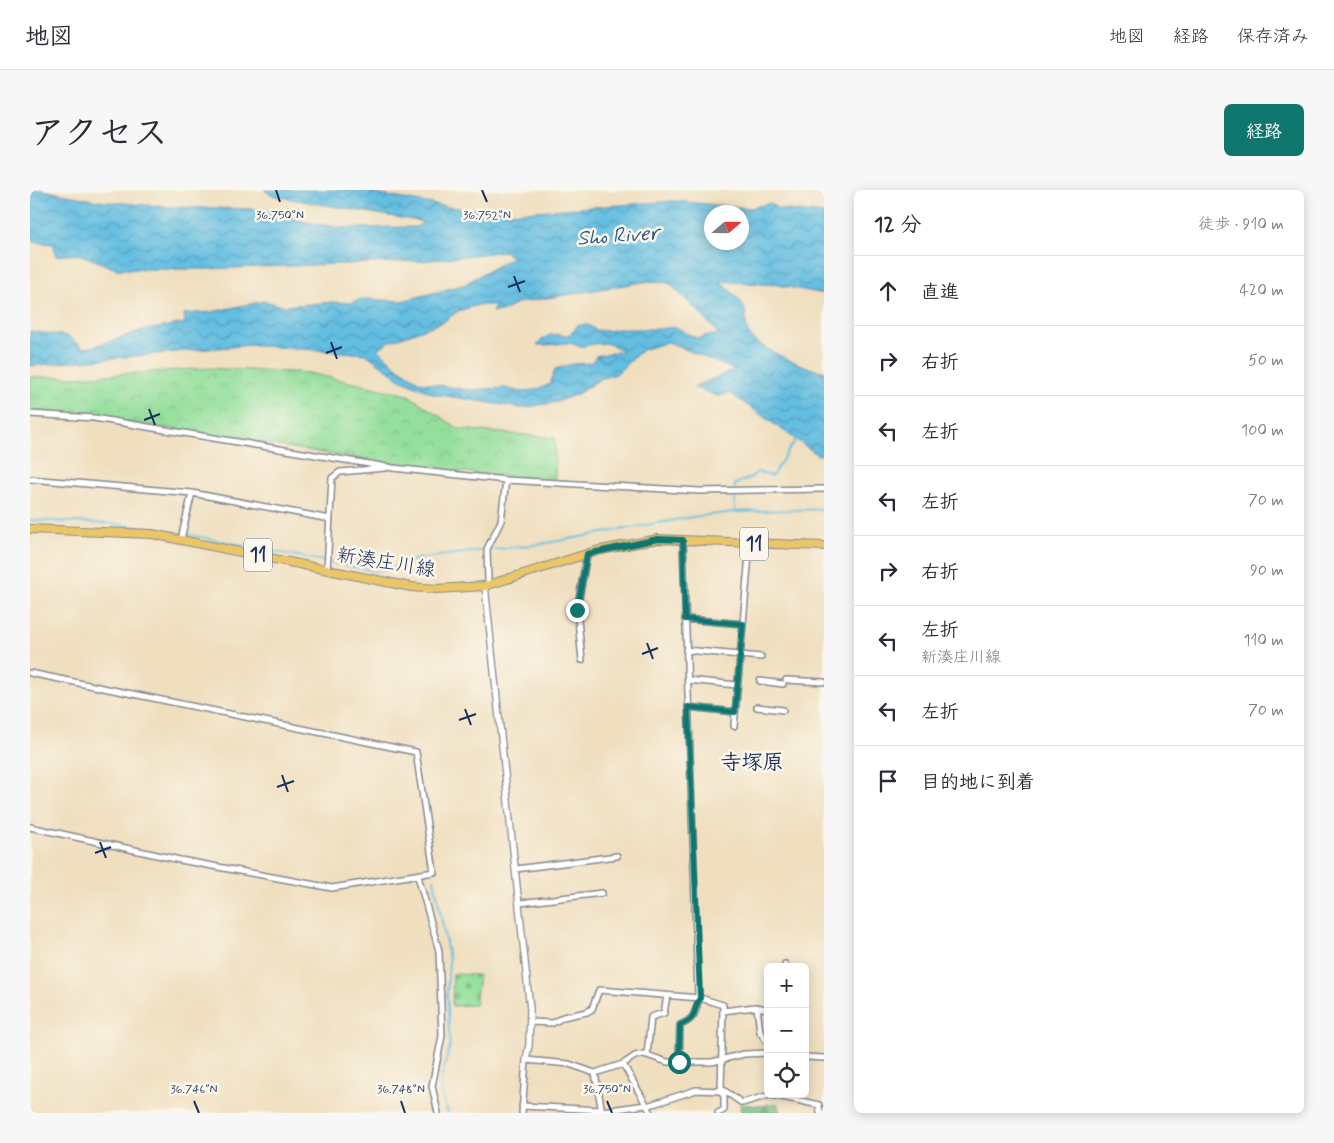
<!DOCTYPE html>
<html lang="ja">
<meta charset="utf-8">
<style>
:root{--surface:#fff;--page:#f7f7f7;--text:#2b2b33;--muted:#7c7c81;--line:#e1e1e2;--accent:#0f766e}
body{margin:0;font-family:Mynerve,"Klee One",sans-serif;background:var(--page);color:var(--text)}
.controls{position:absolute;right:15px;bottom:15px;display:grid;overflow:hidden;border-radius:8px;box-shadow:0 2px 12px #0003}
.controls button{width:45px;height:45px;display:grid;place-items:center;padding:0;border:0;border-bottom:1px solid var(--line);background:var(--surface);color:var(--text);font:25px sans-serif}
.compass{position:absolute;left:674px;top:15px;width:45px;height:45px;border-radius:50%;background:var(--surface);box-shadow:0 2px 12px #0003;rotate:70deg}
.stop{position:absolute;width:15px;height:15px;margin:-11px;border:4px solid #0f766e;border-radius:50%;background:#fff}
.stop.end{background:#0f766e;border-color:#fff;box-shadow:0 1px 5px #0008}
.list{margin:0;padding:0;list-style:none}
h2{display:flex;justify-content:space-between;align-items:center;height:65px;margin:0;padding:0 20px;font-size:21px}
h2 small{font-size:16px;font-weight:400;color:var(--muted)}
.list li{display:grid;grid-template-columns:32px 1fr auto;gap:15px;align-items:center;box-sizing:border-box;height:70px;padding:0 20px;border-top:1px solid var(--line)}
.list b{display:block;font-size:19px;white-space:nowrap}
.list p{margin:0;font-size:16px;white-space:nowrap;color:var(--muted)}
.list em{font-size:16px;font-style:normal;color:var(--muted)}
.icon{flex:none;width:28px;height:28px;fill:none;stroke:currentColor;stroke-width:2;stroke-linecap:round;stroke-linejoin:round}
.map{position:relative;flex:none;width:794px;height:923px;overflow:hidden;border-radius:8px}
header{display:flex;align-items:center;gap:30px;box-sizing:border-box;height:70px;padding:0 25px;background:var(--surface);border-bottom:1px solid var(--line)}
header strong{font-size:24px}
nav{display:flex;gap:28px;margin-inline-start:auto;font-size:18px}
.intro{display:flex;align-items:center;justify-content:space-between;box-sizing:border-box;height:120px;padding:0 30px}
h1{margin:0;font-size:35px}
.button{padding:12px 22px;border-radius:8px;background:var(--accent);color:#fff;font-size:18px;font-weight:700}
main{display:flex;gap:30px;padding:0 30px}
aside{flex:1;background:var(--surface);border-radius:8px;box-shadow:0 2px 12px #0003}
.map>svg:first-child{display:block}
.forest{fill:url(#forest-firs);stroke:#497670}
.cemetery{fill:url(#cemetery-stones);stroke:#58877c}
.park{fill:url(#park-crowns);stroke:#58877c}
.water{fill:url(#water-waves);stroke:#3f76a0;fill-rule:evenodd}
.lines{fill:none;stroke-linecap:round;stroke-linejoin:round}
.stream{stroke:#63bee1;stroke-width:2}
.minor-casing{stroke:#86878e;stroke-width:8}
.tertiary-casing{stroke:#86878e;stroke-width:8}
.primary-casing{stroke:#86878e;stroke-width:10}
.minor{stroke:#fff;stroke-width:5}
.tertiary{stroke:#fff;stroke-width:5.5}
.primary{stroke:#ebc669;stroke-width:8}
.route{stroke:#0f766e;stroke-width:6}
.ticks{fill:none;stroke:#1b2f5e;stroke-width:2}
.labels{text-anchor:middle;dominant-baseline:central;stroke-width:5;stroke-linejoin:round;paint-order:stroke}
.shield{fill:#fbf7ec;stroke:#5e6b89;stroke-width:1}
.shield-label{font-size:19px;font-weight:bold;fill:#1b2f5e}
.street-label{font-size:20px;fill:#1b2f5e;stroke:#fbf7ec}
.water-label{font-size:21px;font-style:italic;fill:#315a85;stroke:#fbf7ec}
.neighbourhood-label{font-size:21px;font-weight:bold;fill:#1b2f5e;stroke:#fbf7ec}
.ticks-label{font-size:12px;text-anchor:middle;fill:#1b2f5e;stroke:#fbf7ec;stroke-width:5;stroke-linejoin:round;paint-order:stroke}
</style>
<header>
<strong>地図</strong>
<nav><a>地図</a><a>経路</a><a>保存済み</a></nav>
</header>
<div class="intro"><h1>アクセス</h1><a class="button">経路</a></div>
<main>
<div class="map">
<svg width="794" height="923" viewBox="0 0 794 923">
<defs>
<pattern id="forest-firs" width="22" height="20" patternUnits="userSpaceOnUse" patternTransform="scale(1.25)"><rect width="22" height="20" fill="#77be83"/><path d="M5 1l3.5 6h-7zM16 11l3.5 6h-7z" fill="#619b6e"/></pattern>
<pattern id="cemetery-stones" width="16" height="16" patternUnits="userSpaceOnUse" patternTransform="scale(1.25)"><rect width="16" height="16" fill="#94df9b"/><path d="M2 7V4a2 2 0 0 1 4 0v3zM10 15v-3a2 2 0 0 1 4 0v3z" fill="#7fc088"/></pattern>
<pattern id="park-crowns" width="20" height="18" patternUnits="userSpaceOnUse" patternTransform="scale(1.25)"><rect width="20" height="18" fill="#94df9b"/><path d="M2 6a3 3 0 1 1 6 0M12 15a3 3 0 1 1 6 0" fill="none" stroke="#7fc088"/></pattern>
<pattern id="water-waves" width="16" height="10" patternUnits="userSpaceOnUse" patternTransform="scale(1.25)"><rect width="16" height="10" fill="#63bee1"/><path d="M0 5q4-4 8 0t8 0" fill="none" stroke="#519bba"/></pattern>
</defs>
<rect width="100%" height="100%" fill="#fbf7ec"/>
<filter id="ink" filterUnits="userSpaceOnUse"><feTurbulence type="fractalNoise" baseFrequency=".02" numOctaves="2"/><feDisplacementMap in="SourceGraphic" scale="10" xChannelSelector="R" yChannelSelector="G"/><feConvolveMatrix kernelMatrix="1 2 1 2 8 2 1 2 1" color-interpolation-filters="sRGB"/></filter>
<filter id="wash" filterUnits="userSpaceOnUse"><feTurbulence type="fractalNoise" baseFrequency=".0096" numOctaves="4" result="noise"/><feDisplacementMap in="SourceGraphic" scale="20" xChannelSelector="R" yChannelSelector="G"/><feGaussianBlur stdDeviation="1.12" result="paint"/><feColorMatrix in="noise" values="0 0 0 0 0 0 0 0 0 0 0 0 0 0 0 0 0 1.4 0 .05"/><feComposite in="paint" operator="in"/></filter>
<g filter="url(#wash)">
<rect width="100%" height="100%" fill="#f0dfbf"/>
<!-- forest -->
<path class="forest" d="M 747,913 L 750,923 L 711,923 L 710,914 L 730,916 Z"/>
<!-- cemetery -->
<path class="cemetery" d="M 423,784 L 449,785 L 445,815 L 422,816 Z"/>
<!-- park -->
<path class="park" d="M 179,178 L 279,183 L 378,205 L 429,239 L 525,248 L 525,289 C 348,282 176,236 0,221 L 0,187 L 47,187 Z"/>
<!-- water -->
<path class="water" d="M 0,0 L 12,0 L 68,11 L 140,17 L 231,19 L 275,32 L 311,38 L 386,37 L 394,32 L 244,6 L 234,0 L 325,0 L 413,16 L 435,19 L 463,18 L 479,23 L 645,11 L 721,18 L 740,13 L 748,19 L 794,24 L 794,104 L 747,95 L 690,91 C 698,100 713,109 715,121 C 718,131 713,140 723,149 C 733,159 782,182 794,181 L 794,264 L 788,265 L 700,203 L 687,206 L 663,197 L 705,180 L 638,152 L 612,160 L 586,184 L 570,189 L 549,203 L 527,212 L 492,218 L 404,204 L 372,190 L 336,164 L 220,155 L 0,176 L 0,141 L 37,146 L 54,158 L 65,156 L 110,141 L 155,133 L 154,124 L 181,122 L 234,111 L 254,116 L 302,112 L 321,113 L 332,109 L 372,111 L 433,95 L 481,68 L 475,61 L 393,71 L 176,79 L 86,79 L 49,64 L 26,66 L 24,54 L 4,52 L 0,49 ZM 712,22 L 712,52 L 682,52 L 682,22 ZM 619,91 L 639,93 L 672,125 L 689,145 L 678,145 L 668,149 L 646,137 L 629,139 L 587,139 L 578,141 L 566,140 L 556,134 L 547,136 L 543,142 L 536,146 C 522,143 517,144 507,155 C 518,156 528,153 539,153 C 544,154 549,157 554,156 C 570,153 577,150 592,161 L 566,166 L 561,173 L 543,174 L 525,179 L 520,194 L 509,199 L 491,202 L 475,198 L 438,200 L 390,192 L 368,178 L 348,159 L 358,152 L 413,132 L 428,121 L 448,115 L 466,115 L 462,122 L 474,121 L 487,113 Z"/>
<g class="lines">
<!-- stream -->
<path class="stream" d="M 705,322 L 705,294 L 720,288 L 727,282 L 742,286 L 766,249
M 0,330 L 86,334 L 134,340 L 351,382 L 390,368 L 511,354 L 662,327 L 705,322 L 794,319
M 404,689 L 419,769 L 417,804 L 420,856 L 411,889 L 411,902 L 418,923"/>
</g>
</g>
<g filter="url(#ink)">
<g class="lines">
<defs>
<path id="minor" d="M 0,224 L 64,228 L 363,278 L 476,290 L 670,301 L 794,299
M 0,289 L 162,303 L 300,329
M 151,349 L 162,303
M 653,350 L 668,805 L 670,808 L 693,815 L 691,901 L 694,907 L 694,920 L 688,923
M 297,380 L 302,288 L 310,282 L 355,278
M 456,395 L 458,391 L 457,359 L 471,331 L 476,290
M 655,429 L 713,434
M 656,460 L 731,467
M 552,470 L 547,420 L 557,364
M 0,483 L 386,562 L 404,682 L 302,698 L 150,670 L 0,637
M 658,490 L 707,495
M 756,490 L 794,492
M 730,491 L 753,494
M 658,517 L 705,522
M 727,517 L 753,520
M 704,536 L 720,354
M 486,679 L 587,666
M 388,686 L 409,761 L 412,846 L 402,896 L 408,923
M 490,713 L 572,703
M 755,774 L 755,777
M 727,817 L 730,842 L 738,853
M 693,821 L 725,817 L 738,819
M 500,832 L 523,833 L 533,827 L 557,822 L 562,819 L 569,800 L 670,808
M 617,865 L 621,827 L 634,823 L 637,806
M 775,867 L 794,868
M 649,872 L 650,835 C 664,830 666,822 669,808
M 593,874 L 621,923
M 565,883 L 572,922
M 692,899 L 712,913 L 740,905 L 757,908 L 757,904
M 757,908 L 789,915 L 790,923
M 492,916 L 572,920
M 617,916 L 666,900 L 691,901
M 572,921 L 616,915
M 492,923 L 496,870 L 539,874 L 565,883 L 593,874 L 605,866 L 614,864 L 637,872 L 682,872 L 714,864 L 738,863"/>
<path id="tertiary" d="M 455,396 L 500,819 L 499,855 L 496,870"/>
<path id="primary" d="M 0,339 L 122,344 L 381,397 L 407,399 L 455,396 L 566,361 L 628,349 L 794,356"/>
</defs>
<!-- minor casing -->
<use href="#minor" class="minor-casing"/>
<!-- tertiary casing -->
<use href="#tertiary" class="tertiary-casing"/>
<!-- primary casing -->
<use href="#primary" class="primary-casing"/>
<!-- minor -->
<use href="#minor" class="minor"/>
<!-- tertiary -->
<use href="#tertiary" class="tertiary"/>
<!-- primary -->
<use href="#primary" class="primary"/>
</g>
</g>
<g class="lines" filter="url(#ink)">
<!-- route -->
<path class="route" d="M 547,420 L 557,364 L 628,349 L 653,350 L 655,429 L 713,434 L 705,522 L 658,517 L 670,808 C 662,820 669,828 650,835 L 649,872"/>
</g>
<!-- ticks -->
<path class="ticks" d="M 246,0 L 250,12M 452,0 L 457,12M 484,86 L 490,102M 478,97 L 495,91M 301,152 L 307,169M 296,163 L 312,157M 119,219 L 125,235M 114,230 L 130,224M 617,453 L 623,469M 612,464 L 628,458M 435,519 L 441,535M 429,530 L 446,524M 252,585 L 258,602M 247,597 L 264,591M 70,652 L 76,668M 65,663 L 81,657M 164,911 L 169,923M 371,911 L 375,923M 577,911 L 582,923"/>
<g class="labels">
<!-- shield labels -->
<g class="shield">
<rect x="710" y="337.5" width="28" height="33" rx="4"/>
<rect x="214" y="348.5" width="28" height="33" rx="4"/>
</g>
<g class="shield-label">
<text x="724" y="354">11</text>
<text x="228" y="365">11</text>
</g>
<!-- street labels -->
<g class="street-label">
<text transform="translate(356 373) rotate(9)">新湊庄川線</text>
</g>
<!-- water labels -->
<g class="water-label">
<text transform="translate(588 46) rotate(-4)">Sho River</text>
</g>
<!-- neighbourhood labels -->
<g class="neighbourhood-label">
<text x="722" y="573">寺塚原</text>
</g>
</g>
<g class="ticks-label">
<text x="250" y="29">36.750°N</text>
<text x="457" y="29">36.752°N</text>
<text x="164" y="903">36.746°N</text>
<text x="371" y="903">36.748°N</text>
<text x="577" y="903">36.750°N</text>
</g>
</svg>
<div class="controls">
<button>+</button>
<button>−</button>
<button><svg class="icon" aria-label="locate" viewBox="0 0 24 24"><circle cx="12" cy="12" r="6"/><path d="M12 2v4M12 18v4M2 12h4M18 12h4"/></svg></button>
</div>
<svg class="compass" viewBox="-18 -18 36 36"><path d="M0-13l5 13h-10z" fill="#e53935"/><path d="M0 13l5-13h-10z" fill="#7c7c81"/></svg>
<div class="stop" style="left:649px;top:872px"></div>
<div class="stop end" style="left:547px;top:420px"></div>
</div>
<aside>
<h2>12 分<small>徒歩 · 910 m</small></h2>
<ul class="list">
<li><svg class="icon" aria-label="ahead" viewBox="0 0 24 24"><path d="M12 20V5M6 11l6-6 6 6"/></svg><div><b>直進</b></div><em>420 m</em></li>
<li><svg class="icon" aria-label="right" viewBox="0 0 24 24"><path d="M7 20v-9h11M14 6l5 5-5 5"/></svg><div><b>右折</b></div><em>50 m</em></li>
<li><svg class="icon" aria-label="left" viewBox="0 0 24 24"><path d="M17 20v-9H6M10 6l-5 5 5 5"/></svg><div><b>左折</b></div><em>100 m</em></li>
<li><svg class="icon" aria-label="left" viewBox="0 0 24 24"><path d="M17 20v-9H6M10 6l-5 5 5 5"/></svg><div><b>左折</b></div><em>70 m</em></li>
<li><svg class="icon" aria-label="right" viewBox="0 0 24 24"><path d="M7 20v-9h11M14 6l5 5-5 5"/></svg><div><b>右折</b></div><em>90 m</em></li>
<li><svg class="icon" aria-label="left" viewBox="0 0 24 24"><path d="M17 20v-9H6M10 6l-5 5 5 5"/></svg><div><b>左折</b><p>新湊庄川線</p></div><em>110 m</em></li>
<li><svg class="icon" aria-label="left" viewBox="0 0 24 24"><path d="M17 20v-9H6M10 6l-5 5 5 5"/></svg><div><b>左折</b></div><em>70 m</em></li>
<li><svg class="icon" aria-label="arrive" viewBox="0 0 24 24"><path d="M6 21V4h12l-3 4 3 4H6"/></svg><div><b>目的地に到着</b></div></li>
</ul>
</aside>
</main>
